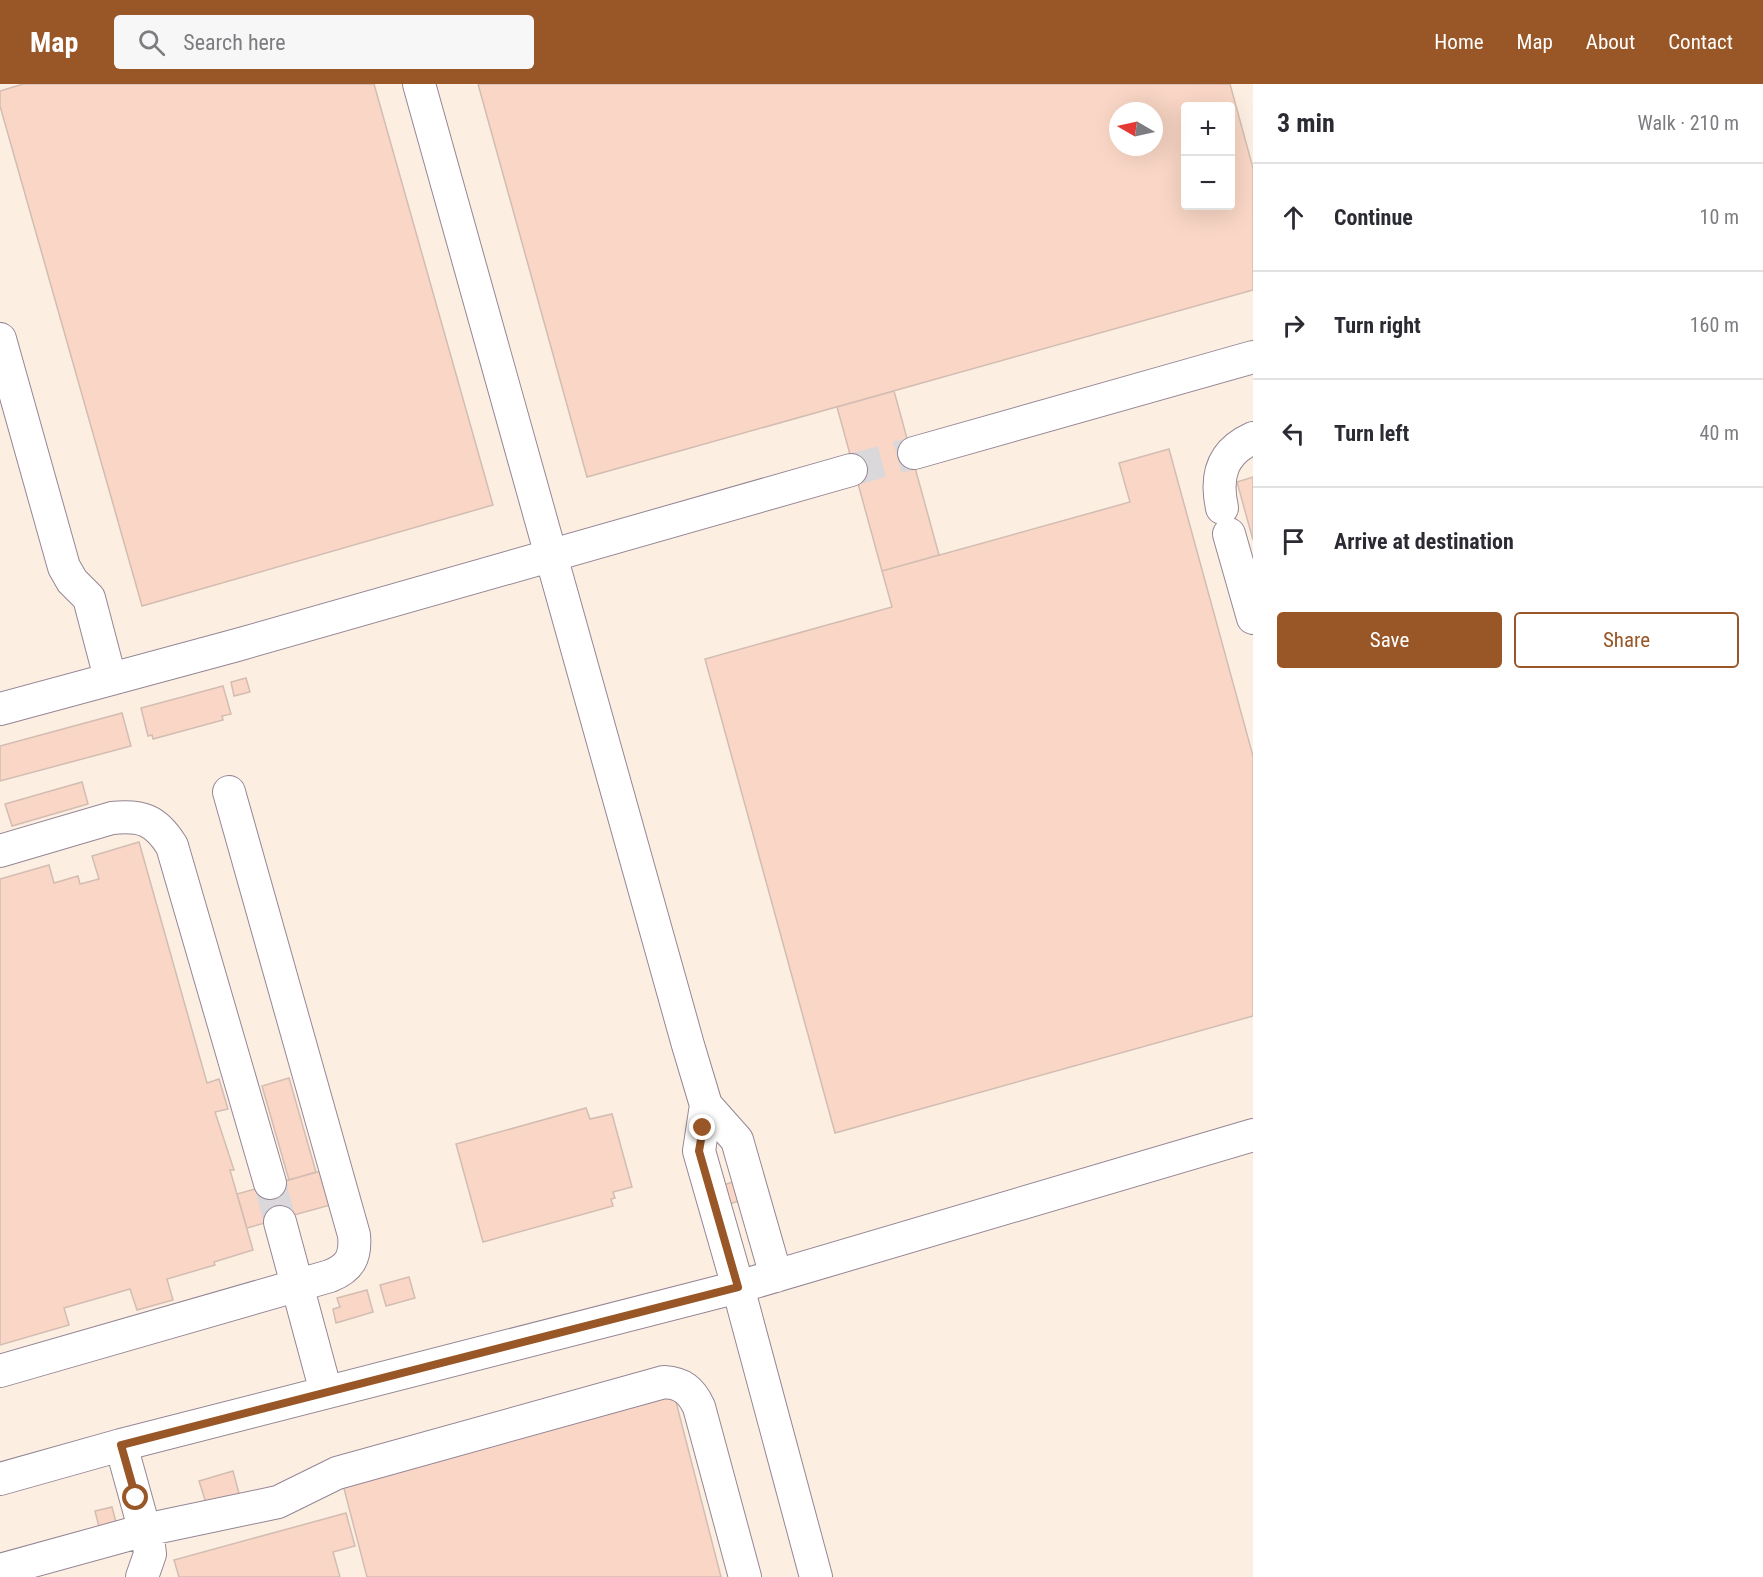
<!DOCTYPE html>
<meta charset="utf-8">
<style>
:root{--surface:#fff;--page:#f7f7f7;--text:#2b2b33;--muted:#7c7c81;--line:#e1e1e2;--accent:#995626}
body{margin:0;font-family:"Roboto Condensed",sans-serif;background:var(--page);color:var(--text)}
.controls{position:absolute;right:18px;top:18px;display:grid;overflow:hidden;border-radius:6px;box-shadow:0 6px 24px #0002}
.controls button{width:54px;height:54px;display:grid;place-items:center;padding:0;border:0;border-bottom:2px solid var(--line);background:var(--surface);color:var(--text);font:30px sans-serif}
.compass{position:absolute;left:1109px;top:18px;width:54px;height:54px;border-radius:50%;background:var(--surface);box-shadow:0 6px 24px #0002;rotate:279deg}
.stop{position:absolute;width:18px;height:18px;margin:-14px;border:4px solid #995626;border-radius:50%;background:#fff}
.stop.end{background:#995626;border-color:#fff;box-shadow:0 2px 6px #0008}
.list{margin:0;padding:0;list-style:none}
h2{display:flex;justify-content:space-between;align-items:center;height:78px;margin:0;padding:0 24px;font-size:26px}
h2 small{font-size:20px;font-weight:400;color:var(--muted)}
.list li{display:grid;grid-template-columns:39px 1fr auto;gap:18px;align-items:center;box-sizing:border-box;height:108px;padding:0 24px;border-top:2px solid var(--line)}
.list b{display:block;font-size:22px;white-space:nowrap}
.list em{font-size:20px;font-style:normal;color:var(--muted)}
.actions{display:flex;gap:12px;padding:18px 24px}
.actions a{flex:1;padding:14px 0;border:2px solid var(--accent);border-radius:6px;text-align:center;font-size:21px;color:var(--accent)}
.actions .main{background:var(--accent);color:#fff}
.icon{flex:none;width:33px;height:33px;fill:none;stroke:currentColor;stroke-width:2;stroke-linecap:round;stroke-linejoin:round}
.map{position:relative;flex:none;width:1253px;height:1493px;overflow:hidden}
header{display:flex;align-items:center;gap:36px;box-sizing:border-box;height:84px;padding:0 30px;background:var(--accent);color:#fff}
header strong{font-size:28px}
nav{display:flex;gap:33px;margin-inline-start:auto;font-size:21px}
.search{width:420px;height:54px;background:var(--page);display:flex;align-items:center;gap:15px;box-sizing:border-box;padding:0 21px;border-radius:6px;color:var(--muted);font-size:22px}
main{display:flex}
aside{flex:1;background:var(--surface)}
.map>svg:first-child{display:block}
.industrial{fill:#fcefe1;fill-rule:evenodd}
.building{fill:#f9d6c5;stroke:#d3bdb3;stroke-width:1.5;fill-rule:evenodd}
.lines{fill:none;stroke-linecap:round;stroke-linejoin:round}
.minor-tunnel{stroke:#dbd8dc;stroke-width:32;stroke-dasharray:32 16;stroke-linecap:butt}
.minor-casing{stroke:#958696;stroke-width:34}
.minor{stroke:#fff;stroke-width:32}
.route{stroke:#995626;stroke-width:8}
</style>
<header>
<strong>Map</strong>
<div class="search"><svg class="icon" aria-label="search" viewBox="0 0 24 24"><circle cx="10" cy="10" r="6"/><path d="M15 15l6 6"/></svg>Search here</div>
<nav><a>Home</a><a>Map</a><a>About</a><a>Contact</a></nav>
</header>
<main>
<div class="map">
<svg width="1253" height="1493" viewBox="0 0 1253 1493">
<rect width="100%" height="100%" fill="#fdfafe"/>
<!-- industrial -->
<path class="industrial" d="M 0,0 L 1253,0 L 1253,1493 L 0,1493 ZM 1186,22 L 1230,22 L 1230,122 L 1186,122 ZM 1118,27 L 1154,27 L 1154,63 L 1118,63 Z"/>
<!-- building -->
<path class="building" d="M 23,0 L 374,0 L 493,421 L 142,522 L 0,22 L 0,7 Z
M 478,0 L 1230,0 L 1253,84 L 1253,206 L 587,393 ZM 1186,22 L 1230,22 L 1230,122 L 1186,122 ZM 1118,27 L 1154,27 L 1154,63 L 1118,63 Z
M 894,307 L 939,471 L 882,487 L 837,323 Z
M 1169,365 L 1253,672 L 1253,932 L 835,1049 L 705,575 L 892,523 L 882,487 L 1130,418 L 1119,379 Z
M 1253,393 L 1253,456 L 1237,398 Z
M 246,594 L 250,608 L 234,612 L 231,598 Z
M 223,602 L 231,630 L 222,632 L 223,636 L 153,655 L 152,651 L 148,652 L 141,624 Z
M 122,629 L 131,662 L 0,697 L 0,662 Z
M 82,698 L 88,720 L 12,742 L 5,720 Z
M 139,758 L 207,999 L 219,995 L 228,1025 L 215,1028 L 234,1086 L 230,1086 L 253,1166 L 214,1178 L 215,1181 L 167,1195 L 173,1216 L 137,1226 L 130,1205 L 64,1224 L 69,1241 L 0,1261 L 0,795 L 49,781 L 54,799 L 78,792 L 80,800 L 99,795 L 92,772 Z
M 289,994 L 316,1088 L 289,1096 L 262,1002 Z
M 586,1024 L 590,1035 L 612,1030 L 632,1103 L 613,1108 L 615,1114 L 611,1115 L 613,1122 L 483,1158 L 456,1060 Z
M 325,1086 L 334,1120 L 247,1144 L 237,1110 Z
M 733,1098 L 739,1117 L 729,1120 L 723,1101 Z
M 409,1193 L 415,1214 L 386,1222 L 380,1201 Z
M 367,1206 L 373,1228 L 336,1239 L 333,1225 L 340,1223 L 337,1214 Z
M 674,1310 L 721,1493 L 367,1493 L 342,1397 Z
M 233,1387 L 240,1413 L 207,1422 L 199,1397 Z
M 112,1423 L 116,1438 L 99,1443 L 95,1427 Z
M 346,1429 L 355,1462 L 333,1468 L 340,1493 L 179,1493 L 174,1476 Z"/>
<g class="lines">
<!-- minor-tunnel -->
<path class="minor-tunnel" d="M 851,386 L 914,369
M 270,1099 L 280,1138"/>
<defs>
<path id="minor" d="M 419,0 L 688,961 L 706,1021 L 737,1056 L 776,1192
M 0,255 L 64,483 L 72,497 L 89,514 L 110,594
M 914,369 L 1253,273
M 1222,424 C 1215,392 1222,368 1253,354
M 1229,450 L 1253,534
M 0,625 L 237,561 L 851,386
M 0,767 L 112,734 C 142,731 156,736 172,762 L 270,1099
M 706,1021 L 699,1067 L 738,1203 L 816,1493
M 280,1138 L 326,1308
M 0,1287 L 330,1192 C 350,1184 356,1173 354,1151 L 229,708
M 121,1361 L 149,1462 L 150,1470 L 142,1493
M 0,1395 L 121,1361 L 738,1203 L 1253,1051
M 0,1486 L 145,1446 L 278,1418 L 337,1389 L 664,1298 C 682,1299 691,1306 699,1323 L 745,1493"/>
</defs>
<!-- minor casing -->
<use href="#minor" class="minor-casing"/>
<!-- minor -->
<use href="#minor" class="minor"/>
</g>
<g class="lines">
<!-- route -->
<path class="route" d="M 136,1414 L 121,1361 L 738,1203 L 699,1067 L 703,1044"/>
</g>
</svg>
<div class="controls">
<button>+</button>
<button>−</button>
</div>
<svg class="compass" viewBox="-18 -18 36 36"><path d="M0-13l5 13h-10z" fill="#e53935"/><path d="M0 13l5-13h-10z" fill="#7c7c81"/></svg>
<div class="stop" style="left:136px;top:1414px"></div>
<div class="stop end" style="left:703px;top:1044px"></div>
</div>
<aside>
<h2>3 min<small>Walk · 210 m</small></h2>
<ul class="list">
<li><svg class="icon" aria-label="ahead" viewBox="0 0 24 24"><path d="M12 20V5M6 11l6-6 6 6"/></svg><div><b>Continue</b></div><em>10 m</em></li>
<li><svg class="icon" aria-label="right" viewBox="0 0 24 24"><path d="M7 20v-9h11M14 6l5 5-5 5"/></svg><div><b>Turn right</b></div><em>160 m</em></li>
<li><svg class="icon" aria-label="left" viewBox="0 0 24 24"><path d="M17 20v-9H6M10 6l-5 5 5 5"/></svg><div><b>Turn left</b></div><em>40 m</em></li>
<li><svg class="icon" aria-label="arrive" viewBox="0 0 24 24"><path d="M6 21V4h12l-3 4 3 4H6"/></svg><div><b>Arrive at destination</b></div></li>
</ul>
<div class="actions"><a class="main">Save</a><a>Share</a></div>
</aside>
</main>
